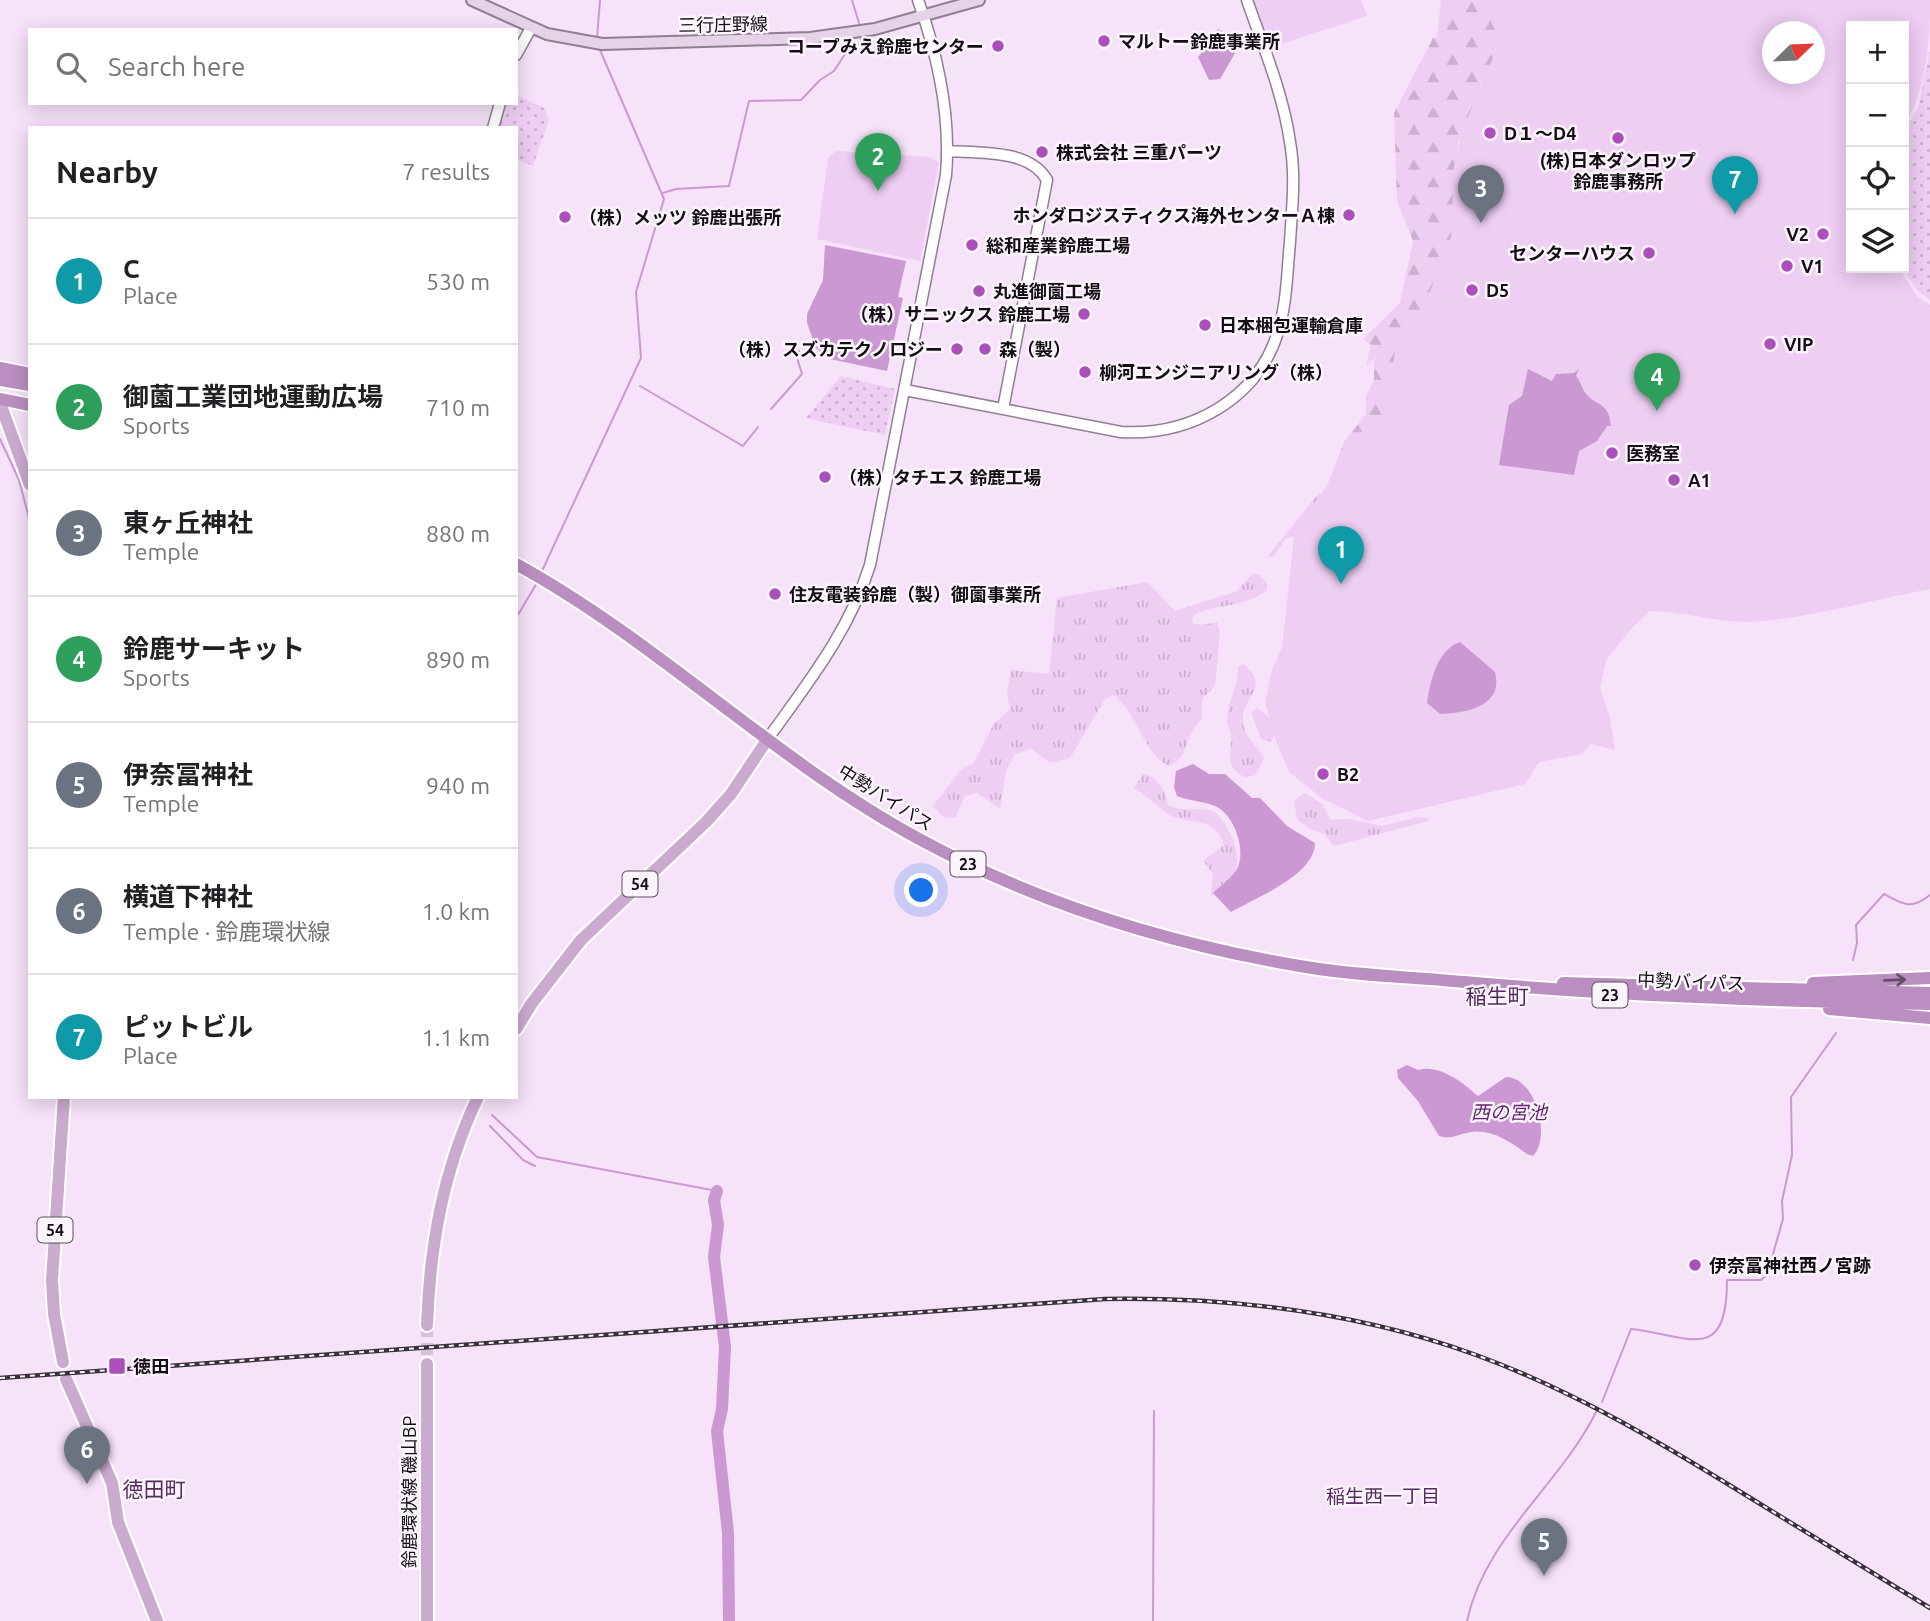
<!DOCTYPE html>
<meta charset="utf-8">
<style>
:root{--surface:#fff;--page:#f2f2f2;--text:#202124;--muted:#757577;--line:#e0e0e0;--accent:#0b8043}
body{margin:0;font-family:Ubuntu,"Noto Sans JP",sans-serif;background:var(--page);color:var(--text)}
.controls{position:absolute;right:21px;top:21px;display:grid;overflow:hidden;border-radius:0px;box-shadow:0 4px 18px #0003}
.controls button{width:63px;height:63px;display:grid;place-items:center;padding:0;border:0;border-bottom:2px solid var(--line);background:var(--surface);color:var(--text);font:35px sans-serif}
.compass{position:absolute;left:1762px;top:21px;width:63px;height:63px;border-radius:50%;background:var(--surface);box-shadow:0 4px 18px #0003;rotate:67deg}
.you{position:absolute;left:922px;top:891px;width:24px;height:24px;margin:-18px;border:5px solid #fff;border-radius:50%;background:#1a73e8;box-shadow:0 0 0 10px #1a73e833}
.badge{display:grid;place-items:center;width:46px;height:46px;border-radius:50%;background:var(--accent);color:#fff;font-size:23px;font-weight:700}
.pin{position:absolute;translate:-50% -58px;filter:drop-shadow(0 2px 4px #0008)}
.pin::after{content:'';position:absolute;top:37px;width:24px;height:21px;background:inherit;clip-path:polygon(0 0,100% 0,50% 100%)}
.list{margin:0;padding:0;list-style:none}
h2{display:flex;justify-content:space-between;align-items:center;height:91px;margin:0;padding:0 28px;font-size:30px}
h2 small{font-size:23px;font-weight:400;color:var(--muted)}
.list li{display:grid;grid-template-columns:46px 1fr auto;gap:21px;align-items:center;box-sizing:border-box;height:126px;padding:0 28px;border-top:2px solid var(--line)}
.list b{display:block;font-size:26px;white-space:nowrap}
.list p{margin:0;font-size:23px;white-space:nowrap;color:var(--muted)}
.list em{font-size:23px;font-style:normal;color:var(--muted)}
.icon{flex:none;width:38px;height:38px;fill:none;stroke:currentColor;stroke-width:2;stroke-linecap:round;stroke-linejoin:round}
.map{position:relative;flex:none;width:1930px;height:1621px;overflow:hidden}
.search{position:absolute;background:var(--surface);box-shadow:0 4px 18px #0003;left:28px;top:28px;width:490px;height:77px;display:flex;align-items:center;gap:18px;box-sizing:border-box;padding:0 24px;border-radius:0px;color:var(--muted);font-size:26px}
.panel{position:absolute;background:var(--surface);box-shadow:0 4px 18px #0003;left:28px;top:126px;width:490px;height:973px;border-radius:0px}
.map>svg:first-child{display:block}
.grass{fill:url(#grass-tufts)}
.forest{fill:url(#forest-firs)}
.park{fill:url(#park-dots)}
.pitch{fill:#eecef3;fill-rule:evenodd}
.water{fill:#cb98d3}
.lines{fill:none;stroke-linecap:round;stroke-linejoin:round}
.stream{stroke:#cb98d3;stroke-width:2}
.river{stroke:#cb98d3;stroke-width:12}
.primary-tunnel{stroke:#d4c2d7;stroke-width:12;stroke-dasharray:12 6;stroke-linecap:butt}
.tertiary-casing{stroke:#907e93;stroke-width:13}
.secondary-casing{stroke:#907e93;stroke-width:14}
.primary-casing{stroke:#fff;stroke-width:16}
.trunk-casing{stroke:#fff;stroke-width:16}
.tertiary{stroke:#fff;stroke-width:10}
.secondary{stroke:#e5d4e8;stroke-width:10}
.primary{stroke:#cbaad0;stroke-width:12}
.trunk{stroke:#ba8ec0;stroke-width:12}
.rail-casing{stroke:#38303a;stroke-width:4.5}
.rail{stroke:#fcf4fd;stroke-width:2;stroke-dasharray:5;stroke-linecap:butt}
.oneway{stroke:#664e6a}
.poi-dot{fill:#ab50ba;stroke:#fcf4fd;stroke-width:2.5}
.labels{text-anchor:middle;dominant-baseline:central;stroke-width:5;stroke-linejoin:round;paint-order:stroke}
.shield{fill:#fcf4fd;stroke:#59525a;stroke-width:2}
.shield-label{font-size:16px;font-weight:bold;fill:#130d14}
.street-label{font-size:18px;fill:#130d14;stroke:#fcf4fd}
.poi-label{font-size:18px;font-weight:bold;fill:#130d14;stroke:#fcf4fd;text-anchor:start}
.water-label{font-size:19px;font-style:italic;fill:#63266d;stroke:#fcf4fd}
.neighbourhood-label{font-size:19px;fill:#562a5e;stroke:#fcf4fd}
.quarter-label{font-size:21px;fill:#562a5e;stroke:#fcf4fd}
</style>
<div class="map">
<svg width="1930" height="1621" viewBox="0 0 1930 1621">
<defs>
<pattern id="grass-tufts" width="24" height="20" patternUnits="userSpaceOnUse" patternTransform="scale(1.75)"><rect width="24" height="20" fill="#eecef3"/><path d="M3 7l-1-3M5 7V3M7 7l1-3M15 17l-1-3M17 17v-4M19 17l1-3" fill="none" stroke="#cbb0cf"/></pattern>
<pattern id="forest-firs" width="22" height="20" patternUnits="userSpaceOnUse" patternTransform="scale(1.75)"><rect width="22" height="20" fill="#eecef3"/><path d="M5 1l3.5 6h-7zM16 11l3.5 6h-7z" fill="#cbb0cf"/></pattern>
<pattern id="park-dots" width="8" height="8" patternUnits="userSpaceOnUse" patternTransform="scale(1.75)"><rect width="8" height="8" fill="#eecef3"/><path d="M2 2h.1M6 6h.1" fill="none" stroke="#cbb0cf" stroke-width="1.8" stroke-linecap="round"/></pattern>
</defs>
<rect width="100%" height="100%" fill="#f6e2f9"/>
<!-- grass -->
<path class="grass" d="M 1319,493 L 1326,496 L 1289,593 L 1296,537 L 1286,538 L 1274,556 L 1267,557 Z
M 1252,574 L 1258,574 L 1267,583 L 1267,590 C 1241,610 1212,603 1193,616 L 1192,623 L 1203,625 L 1217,622 L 1220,633 L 1215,686 L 1202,699 L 1202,718 C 1183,737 1190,758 1168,766 C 1143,752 1138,714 1114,695 L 1105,699 L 1070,758 L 1050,763 L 1031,749 L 1015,754 L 1006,771 L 1000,809 L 977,793 L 965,796 L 955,818 L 943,817 L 933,806 L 961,770 L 974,763 L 993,725 L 1010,709 L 1007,694 L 1011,670 L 1049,674 L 1057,598 L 1147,582 L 1175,611 L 1237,591 Z
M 1245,665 C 1271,689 1241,697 1243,720 C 1243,737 1257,744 1264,758 L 1256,775 L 1245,777 C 1224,769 1232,752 1231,735 C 1230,729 1227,725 1227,719 C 1228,700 1239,686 1238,666 Z
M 1257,708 L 1269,717 L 1275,733 L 1271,742 L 1261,739 L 1251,712 Z
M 1144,774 C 1157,775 1166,793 1168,805 C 1182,813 1199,806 1215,812 C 1238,835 1252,880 1211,896 L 1213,874 L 1203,861 L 1224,845 C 1215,817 1196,825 1174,817 C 1163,813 1148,795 1133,788 Z
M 1304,793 L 1323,804 L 1330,820 L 1350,819 L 1382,826 L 1418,817 L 1429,818 L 1428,821 L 1334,846 L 1324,834 L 1308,828 L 1297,819 L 1294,801 Z"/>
<!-- forest -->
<path class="forest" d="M 1441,0 L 1491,0 L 1498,45 L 1496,58 L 1490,74 L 1481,83 L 1478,100 L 1458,143 L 1453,236 L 1424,308 L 1400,344 L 1387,425 L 1333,489 L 1328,484 L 1344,442 L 1366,414 L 1366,396 L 1374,380 L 1374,361 L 1378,355 L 1366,366 L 1371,345 L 1363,339 L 1400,303 L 1413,241 L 1397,201 L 1394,113 L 1433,38 L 1437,37 Z"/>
<!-- park -->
<path class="park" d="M 1930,50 L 1930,300 L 1916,289 L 1903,268 L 1904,130 L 1918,109 Z
M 516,95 L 544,108 L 549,120 L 533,166 L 516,159 L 516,128 L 499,128 L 506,103 L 516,103 Z
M 841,376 L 895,389 L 885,435 L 806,418 Z"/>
<!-- pitch -->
<path class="pitch" d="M 1253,0 L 1361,0 L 1367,16 L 1269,48 Z
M 1481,0 L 1930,0 C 1930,43 1927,89 1904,126 L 1904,26 L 1851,26 L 1851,268 L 1899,268 L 1917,296 L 1930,305 L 1930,589 C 1871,600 1811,618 1751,622 C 1716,623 1684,611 1650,611 L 1630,630 L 1606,660 L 1600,688 L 1610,717 L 1615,750 L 1591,744 L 1582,754 L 1539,762 L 1525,784 L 1368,821 L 1323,799 L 1289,772 L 1276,741 L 1265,702 L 1272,670 L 1282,647 L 1294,538 L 1337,469 L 1376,432 L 1390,390 L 1395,350 L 1422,312 L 1451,237 L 1454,166 L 1463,128 L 1497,49 L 1496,32 ZM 1772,32 L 1814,32 L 1814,74 L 1772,74 Z
M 836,151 L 929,157 L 939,162 L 920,261 L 817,239 L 828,158 Z"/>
<!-- water -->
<path class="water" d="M 1218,29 L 1239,41 L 1234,55 L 1220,79 L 1209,80 L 1198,57 L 1203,51 L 1199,47 Z
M 825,245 L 906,261 L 898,297 L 903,298 L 887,371 L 830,359 L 816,348 L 807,323 L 807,314 L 823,280 Z
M 1528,369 L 1552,381 L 1556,374 L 1574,373 L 1579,369 L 1576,376 C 1580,381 1581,385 1584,391 C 1594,407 1609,400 1611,426 L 1607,426 L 1597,441 L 1579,451 L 1574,475 L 1499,465 L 1509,405 L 1522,396 Z
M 1460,642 L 1495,672 C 1504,707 1465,713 1440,714 L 1427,703 C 1430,682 1437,650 1460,642 Z
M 1193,764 L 1209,774 L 1225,774 L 1252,798 L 1260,798 L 1287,826 L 1315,843 C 1315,875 1255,898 1231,912 L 1213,893 C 1220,886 1232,878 1237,869 C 1247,850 1234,814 1215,806 C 1202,801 1189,801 1177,796 L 1174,787 L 1176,771 Z
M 1407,1065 L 1418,1070 C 1439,1064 1462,1082 1478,1096 L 1506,1077 C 1535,1077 1552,1136 1533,1156 L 1527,1154 C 1510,1142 1493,1129 1471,1132 C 1459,1134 1451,1140 1439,1136 L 1418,1101 L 1398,1078 L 1397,1070 Z"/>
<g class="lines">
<!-- stream -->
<path class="stream" d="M 852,0 L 859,23
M 597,38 L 600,0
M 663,193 L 676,189 L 729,186 L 749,101 L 801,100 L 820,80 L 834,71 L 847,51 L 862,42 L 861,39
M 640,386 L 743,446 L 758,427
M 771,409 L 802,374 L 797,358 L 799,351
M 0,439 L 19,480 L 30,522
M 542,571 L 641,358 L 636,292 L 664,199 L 600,50
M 516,618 L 537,583
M 1853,960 L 1857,943 L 1856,925 L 1884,894 C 1904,905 1911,910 1930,895
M 492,1115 L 537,1157 L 717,1191
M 490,1126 L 523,1160 L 535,1166
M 1602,1402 L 1631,1329 C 1688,1335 1727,1366 1727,1280 L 1761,1280 L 1767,1275 L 1783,1219 L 1782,1201 L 1792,1155 L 1791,1097 L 1836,1033
M 1153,1621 L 1154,1411
M 1467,1621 C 1485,1537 1560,1485 1596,1412"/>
<!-- river -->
<path class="river" d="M 717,1191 L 714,1200 L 718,1225 L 714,1257 L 725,1347 L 722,1409 L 717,1431 L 728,1533 L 729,1621"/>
<!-- primary-tunnel -->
<path class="primary-tunnel" d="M 427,1325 L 427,1364"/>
<defs>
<path id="tertiary" d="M 516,55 L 531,28
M 493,128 L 500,103
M 948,151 C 978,153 1030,149 1047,180 L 1003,409
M 905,390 L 1121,432 C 1190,436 1257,400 1278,332 C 1287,303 1287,272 1290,242 C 1292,208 1296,176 1290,142 C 1283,93 1263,46 1247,0
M 767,740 C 807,684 849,632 870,565 L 946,175 C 951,116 938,56 918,0"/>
<path id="secondary" d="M 472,0 L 547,34 L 602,44 L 810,38 L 875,29 L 979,0"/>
<path id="primary" d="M 0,403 L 30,485
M 516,1029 L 532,1003 L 581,940 L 706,822 L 731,794 L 767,740
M 427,1325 C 430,1245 443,1170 478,1097
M 63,1362 L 54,1314 L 52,1280 L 64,1097
M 66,1379 L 112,1483 L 118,1522 L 157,1621
M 427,1621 L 427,1364"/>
<path id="trunk" d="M 0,368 L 30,374
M 0,380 L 30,385
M 0,399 L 30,405
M 516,564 C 660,643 776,762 921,840 C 1041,905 1176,946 1312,968 C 1362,976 1413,977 1464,982 C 1620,996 1774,1001 1930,1004
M 1563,983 L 1930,993
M 1813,983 L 1930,978
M 1829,1009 L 1930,1018"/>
</defs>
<!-- tertiary casing -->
<use href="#tertiary" class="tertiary-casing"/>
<!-- secondary casing -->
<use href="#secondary" class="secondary-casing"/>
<!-- primary casing -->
<use href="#primary" class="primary-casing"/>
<!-- trunk casing -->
<use href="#trunk" class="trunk-casing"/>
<!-- tertiary -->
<use href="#tertiary" class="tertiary"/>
<!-- secondary -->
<use href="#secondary" class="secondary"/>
<!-- primary -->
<use href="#primary" class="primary"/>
<!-- trunk -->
<use href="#trunk" class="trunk"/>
<defs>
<path id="rail" d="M 0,1378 L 1105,1299 C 1231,1297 1358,1312 1476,1355 C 1572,1390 1658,1441 1744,1494 C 1806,1532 1868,1570 1930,1608"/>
</defs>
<!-- rail casing -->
<use href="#rail" class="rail-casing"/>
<!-- rail -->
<use href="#rail" class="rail"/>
</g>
<!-- one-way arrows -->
<defs><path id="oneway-shaft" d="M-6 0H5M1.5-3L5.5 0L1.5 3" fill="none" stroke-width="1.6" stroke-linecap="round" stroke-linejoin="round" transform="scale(1.75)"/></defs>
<use class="oneway" href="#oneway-shaft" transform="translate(1895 980) rotate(-2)"/>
<!-- markers -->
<g class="poi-dot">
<circle cx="1104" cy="41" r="7"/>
<circle cx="998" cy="46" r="7"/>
<circle cx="1490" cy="133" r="7"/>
<circle cx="1618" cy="138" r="7"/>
<circle cx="1042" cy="152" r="7"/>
<circle cx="1349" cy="215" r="7"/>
<circle cx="565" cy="217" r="7"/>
<circle cx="1823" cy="234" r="7"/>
<circle cx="972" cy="245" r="7"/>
<circle cx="1649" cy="253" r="7"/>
<circle cx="1787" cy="266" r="7"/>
<circle cx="1472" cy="290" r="7"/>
<circle cx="979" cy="291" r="7"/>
<circle cx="1084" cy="314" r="7"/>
<circle cx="1205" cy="325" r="7"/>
<circle cx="1770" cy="344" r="7"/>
<circle cx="957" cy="349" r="7"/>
<circle cx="985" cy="349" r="7"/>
<circle cx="1085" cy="372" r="7"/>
<circle cx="1612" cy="453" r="7"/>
<circle cx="825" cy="477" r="7"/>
<circle cx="1674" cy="480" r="7"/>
<circle cx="775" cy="594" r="7"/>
<circle cx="1323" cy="774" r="7"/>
<circle cx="1695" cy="1265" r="7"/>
<rect x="108" y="1357" width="18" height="18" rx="3.5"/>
</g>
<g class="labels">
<!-- shield labels -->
<g class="shield">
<rect x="950.5" y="851.5" width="35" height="25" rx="5"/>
<rect x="622.5" y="871.5" width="35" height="25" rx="5"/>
<rect x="1592.5" y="982.5" width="35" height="25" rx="5"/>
<rect x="37.5" y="1217.5" width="35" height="25" rx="5"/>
</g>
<g class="shield-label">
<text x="968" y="864">23</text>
<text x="640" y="884">54</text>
<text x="1610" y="995">23</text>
<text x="55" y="1230">54</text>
</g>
<!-- street labels -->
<g class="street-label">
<text transform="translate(723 24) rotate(-1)">三行庄野線</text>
<text transform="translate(886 797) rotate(32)">中勢バイパス</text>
<text transform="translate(1691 981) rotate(2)">中勢バイパス</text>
<text transform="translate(409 1492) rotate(-90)">鈴鹿環状線 磯山BP</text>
</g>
<!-- poi labels -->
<g class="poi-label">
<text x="1118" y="41">マルトー鈴鹿事業所</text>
<text x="984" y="46" text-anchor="end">コープみえ鈴鹿センター</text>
<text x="1504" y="133">D１～D4</text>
<text x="1056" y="152">株式会社 三重パーツ</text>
<text x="1618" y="160" text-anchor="middle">(株)日本ダンロップ<tspan x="1618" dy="21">鈴鹿事務所</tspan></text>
<text x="1335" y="215" text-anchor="end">ホンダロジスティクス海外センターＡ棟</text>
<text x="579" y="217">（株）メッツ 鈴鹿出張所</text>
<text x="1809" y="234" text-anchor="end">V2</text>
<text x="986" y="245">総和産業鈴鹿工場</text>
<text x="1635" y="253" text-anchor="end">センターハウス</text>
<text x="1801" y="266">V1</text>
<text x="1486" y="290">D5</text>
<text x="993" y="291">丸進御薗工場</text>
<text x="1070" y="314" text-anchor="end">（株）サニックス 鈴鹿工場</text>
<text x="1219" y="325">日本梱包運輸倉庫</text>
<text x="1784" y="344">VIP</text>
<text x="943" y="349" text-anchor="end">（株）スズカテクノロジー</text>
<text x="999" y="349">森（製）</text>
<text x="1099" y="372">柳河エンジニアリング（株）</text>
<text x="1626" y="453">医務室</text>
<text x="839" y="477">（株）タチエス 鈴鹿工場</text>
<text x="1688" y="480">A1</text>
<text x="789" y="594">住友電装鈴鹿（製）御薗事業所</text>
<text x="1337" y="774">B2</text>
<text x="1709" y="1265">伊奈冨神社西ノ宮跡</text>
<text x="133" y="1366">徳田</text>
</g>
<!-- water labels -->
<g class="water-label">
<text x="1509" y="1112">西の宮池</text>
</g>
<!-- neighbourhood labels -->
<g class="neighbourhood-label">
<text x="1383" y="1496">稲生西一丁目</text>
</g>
<!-- quarter labels -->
<g class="quarter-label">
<text x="1497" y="996">稲生町</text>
<text x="154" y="1489">徳田町</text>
</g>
</g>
</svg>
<div class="controls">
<button>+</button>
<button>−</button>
<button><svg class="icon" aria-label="locate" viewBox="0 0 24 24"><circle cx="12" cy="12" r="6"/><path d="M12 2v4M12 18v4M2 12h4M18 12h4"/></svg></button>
<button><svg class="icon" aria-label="layers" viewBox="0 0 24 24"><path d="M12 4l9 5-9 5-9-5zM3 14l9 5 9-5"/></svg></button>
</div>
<svg class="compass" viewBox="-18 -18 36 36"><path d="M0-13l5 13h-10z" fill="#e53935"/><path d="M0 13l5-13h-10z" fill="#757577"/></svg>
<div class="you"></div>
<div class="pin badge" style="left:1341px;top:584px;background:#0f9aa8">1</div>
<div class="pin badge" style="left:878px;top:191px;background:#2e9e5b">2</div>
<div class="pin badge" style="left:1481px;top:223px;background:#6b7280">3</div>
<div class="pin badge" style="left:1657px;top:411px;background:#2e9e5b">4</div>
<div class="pin badge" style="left:1544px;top:1576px;background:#6b7280">5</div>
<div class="pin badge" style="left:87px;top:1484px;background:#6b7280">6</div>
<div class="pin badge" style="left:1735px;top:214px;background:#0f9aa8">7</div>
<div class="search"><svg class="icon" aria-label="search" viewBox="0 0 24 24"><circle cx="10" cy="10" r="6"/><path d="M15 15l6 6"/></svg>Search here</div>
<section class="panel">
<h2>Nearby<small>7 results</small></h2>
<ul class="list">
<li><span class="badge" style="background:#0f9aa8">1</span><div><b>C</b><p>Place</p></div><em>530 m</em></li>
<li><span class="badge" style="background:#2e9e5b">2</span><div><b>御薗工業団地運動広場</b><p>Sports</p></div><em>710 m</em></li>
<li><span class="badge" style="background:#6b7280">3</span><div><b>東ヶ丘神社</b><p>Temple</p></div><em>880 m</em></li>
<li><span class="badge" style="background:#2e9e5b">4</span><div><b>鈴鹿サーキット</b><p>Sports</p></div><em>890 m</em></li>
<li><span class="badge" style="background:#6b7280">5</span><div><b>伊奈冨神社</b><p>Temple</p></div><em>940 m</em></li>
<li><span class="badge" style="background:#6b7280">6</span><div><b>横道下神社</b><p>Temple · 鈴鹿環状線</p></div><em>1.0 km</em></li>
<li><span class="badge" style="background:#0f9aa8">7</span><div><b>ピットビル</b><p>Place</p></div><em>1.1 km</em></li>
</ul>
</section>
</div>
